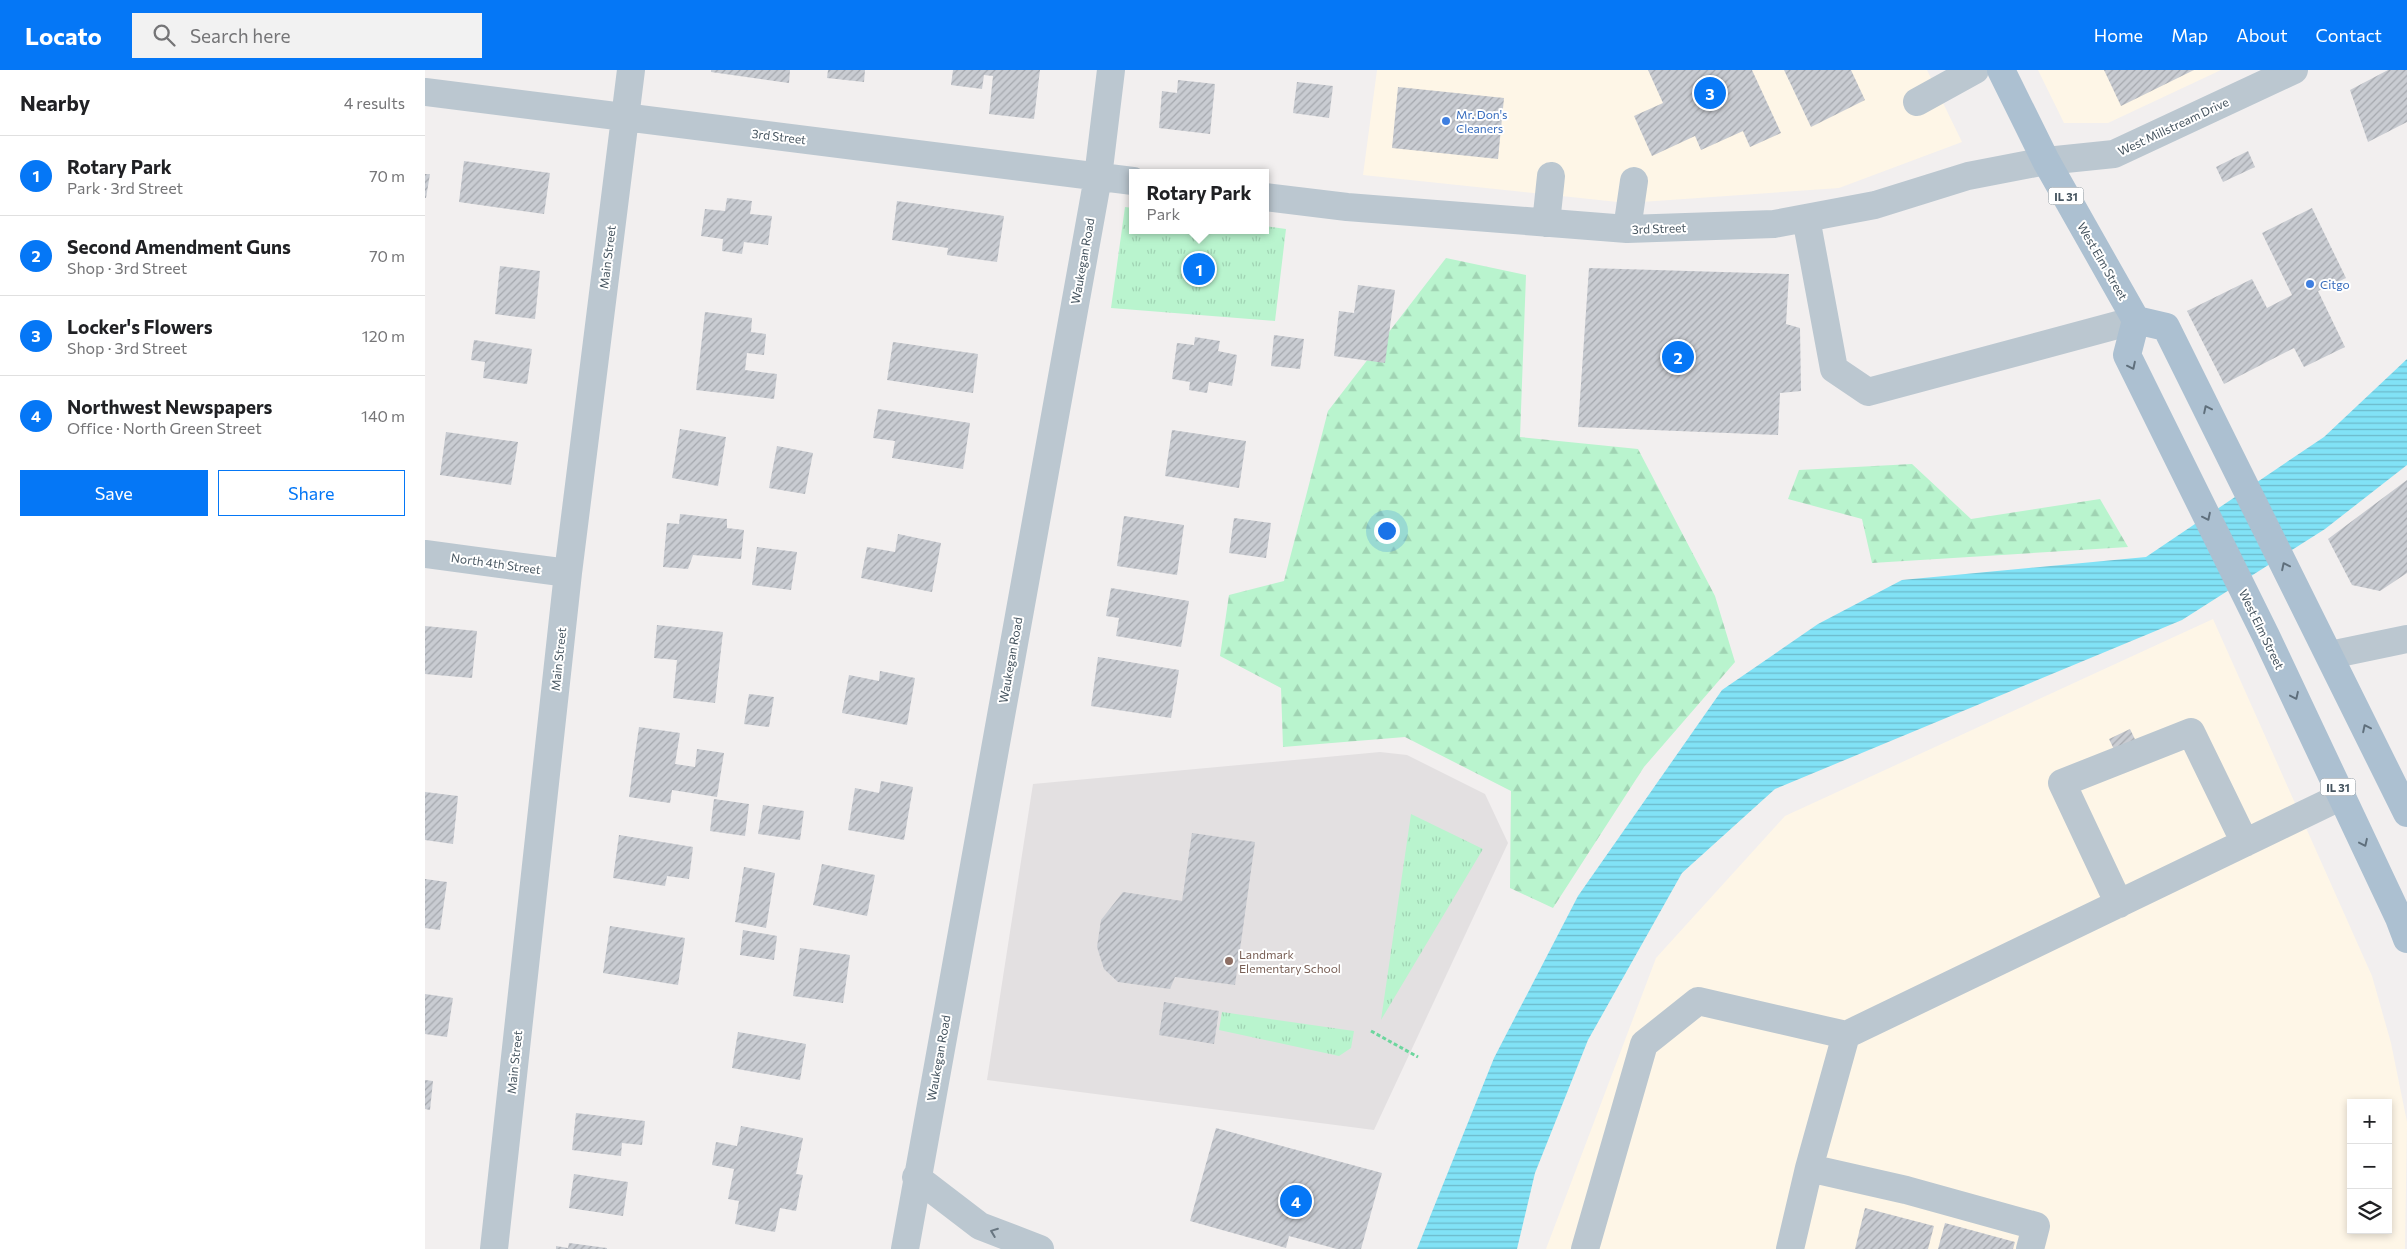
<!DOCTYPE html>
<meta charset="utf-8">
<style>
:root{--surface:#fff;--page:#f2f2f2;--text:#202124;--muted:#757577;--line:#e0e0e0;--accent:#0577f6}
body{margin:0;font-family:Commissioner,sans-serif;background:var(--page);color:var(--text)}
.controls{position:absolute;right:15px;bottom:15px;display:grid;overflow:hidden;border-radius:0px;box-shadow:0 2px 8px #0003}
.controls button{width:45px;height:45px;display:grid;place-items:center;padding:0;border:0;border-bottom:1px solid var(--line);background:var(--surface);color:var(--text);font:25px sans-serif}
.you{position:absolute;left:961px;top:460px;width:18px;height:18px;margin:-12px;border:4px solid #fff;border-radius:50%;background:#1a73e8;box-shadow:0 0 0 8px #1a73e833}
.badge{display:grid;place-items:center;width:32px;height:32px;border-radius:50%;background:var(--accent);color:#fff;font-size:16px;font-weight:700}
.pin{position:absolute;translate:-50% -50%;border:2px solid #fff;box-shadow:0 1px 5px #0006}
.popup{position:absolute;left:704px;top:99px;width:140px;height:65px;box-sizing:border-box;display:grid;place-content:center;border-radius:0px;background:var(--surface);filter:drop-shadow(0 1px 4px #0005);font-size:16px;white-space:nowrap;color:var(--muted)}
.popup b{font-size:19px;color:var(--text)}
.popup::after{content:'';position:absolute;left:50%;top:100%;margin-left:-10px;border:10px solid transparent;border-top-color:var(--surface)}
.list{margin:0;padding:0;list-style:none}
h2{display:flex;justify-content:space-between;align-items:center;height:65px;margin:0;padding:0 20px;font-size:21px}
h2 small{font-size:16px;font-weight:400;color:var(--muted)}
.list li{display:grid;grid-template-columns:32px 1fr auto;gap:15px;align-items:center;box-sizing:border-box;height:80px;padding:0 20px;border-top:1px solid var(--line)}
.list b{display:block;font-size:19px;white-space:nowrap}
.list p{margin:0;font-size:16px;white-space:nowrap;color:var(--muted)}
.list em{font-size:16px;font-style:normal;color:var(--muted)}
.actions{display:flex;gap:10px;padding:15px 20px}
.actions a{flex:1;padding:11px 0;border:1px solid var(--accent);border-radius:0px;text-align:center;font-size:18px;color:var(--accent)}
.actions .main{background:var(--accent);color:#fff}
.icon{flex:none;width:28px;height:28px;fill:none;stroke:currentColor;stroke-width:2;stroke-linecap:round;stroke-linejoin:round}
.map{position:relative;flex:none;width:1982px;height:1179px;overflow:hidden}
header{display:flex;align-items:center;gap:30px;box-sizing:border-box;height:70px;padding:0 25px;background:var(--accent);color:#fff}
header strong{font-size:24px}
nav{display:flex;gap:28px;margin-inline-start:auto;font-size:18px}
.search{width:350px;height:45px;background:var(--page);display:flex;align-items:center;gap:12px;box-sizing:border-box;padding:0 18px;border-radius:0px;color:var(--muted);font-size:19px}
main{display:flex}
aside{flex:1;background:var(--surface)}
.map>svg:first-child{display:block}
.commercial{fill:#fef6e7;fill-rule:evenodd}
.education{fill:#e3e0e1}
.forest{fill:url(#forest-firs)}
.park{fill:url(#park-tufts)}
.water{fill:url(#water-rules)}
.building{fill:url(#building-hatch)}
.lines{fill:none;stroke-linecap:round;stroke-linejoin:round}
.path{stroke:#6dd69e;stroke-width:3;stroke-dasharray:4 2.5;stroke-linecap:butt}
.minor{stroke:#bbc7d0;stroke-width:28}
.major{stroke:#acc0d1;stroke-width:28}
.oneway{stroke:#5f6f7c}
.oneway2{stroke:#687681}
.shop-dot{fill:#3f7fe0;stroke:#fff;stroke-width:2}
.education-dot{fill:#8d6e63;stroke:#fff;stroke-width:2}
.labels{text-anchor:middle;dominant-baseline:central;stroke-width:4;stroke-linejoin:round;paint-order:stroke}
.shield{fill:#fff;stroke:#7d878f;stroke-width:1}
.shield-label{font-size:11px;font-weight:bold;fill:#45545f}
.shop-label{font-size:12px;fill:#366cbe;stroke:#fff;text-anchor:start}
.street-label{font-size:12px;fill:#45545f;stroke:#fff}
.education-label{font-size:12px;fill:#785e54;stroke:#fff;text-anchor:start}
</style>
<header>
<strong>Locato</strong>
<div class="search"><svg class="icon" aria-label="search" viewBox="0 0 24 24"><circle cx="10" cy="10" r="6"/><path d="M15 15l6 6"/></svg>Search here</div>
<nav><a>Home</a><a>Map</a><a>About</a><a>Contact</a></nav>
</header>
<main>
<aside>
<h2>Nearby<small>4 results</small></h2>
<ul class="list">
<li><span class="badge">1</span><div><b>Rotary Park</b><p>Park · 3rd Street</p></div><em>70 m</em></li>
<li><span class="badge">2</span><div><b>Second Amendment Guns</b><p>Shop · 3rd Street</p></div><em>70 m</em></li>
<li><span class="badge">3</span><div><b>Locker's Flowers</b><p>Shop · 3rd Street</p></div><em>120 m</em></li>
<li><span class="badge">4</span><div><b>Northwest Newspapers</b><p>Office · North Green Street</p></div><em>140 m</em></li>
</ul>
<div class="actions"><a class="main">Save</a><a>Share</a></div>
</aside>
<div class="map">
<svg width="1982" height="1179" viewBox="0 0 1982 1179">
<defs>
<pattern id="forest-firs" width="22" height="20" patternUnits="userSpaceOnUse" patternTransform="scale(1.25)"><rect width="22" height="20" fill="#b9f4ce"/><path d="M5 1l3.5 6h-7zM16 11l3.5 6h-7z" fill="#a0d3b3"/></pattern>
<pattern id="park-tufts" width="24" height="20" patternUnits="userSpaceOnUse" patternTransform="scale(1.25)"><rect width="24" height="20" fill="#b9f4ce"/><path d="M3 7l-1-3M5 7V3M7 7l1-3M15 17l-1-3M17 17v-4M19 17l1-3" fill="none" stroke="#a0d3b3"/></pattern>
<pattern id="water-rules" width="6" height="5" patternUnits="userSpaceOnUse" patternTransform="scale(1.25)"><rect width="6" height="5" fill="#81e2f6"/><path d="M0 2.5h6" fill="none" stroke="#6bbaca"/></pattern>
<pattern id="building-hatch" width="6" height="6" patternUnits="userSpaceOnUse" patternTransform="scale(1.25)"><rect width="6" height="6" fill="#c9ccd2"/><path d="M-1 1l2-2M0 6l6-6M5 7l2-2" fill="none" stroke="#a5a8ae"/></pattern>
</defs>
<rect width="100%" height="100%" fill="#f2efef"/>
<!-- commercial -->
<path class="commercial" d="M 952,0 L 1502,0 L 1537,72 L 1414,118 L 1202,133 L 938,105 Z
M 1613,0 L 1796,0 L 1683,53 L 1639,53 Z
M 1788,549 L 1947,906 L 1966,973 L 1982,1052 L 1980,1179 L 1121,1179 L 1231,888 L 1360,746 ZM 1926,1033 L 1963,1033 L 1963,1160 L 1926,1160 Z"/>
<!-- education -->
<path class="education" d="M 955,682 L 982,685 L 1060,724 L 1083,773 L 949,1060 L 562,1010 L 608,714 Z"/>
<!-- forest -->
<path class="forest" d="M 1021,188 L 1101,205 L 1095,367 L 1213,379 L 1290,526 L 1310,592 L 1219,697 L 1128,838 L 1085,818 L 1086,721 L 980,667 L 858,677 L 856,618 L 795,586 L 804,525 L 859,511 L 903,341 Z
M 1487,394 L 1546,449 L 1675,429 L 1703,477 L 1447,493 L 1437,449 L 1363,429 L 1374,400 Z"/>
<!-- park -->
<path class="park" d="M 700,137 L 708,138 L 708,160 L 840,160 L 840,156 L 861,159 L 850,251 L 686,238 Z
M 986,744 L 1058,779 L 956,950 Z
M 797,942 L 929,961 L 926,978 L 914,986 L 794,960 Z"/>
<!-- water -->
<path class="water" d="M 1982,289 L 1982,395 L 1900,459 L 1757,550 L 1350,719 L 1257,803 L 1163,970 L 1110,1103 L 1092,1179 L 992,1179 L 1069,988 L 1153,826 L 1297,620 L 1393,554 L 1477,510 L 1721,487 L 1899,367 Z"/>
<!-- building -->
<path class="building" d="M 286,0 L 365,0 L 364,13 L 286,2 Z
M 403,0 L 440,0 L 439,12 L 402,8 Z
M 528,0 L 615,0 L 609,49 L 564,44 L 568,6 L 559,5 L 557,19 L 526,15 Z
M 1223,0 L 1327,0 L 1356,63 L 1325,77 L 1318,61 L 1276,80 L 1270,66 L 1227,86 L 1209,46 L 1238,33 Z
M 1359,0 L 1426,0 L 1440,30 L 1386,57 Z
M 1679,0 L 1769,0 L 1696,36 Z
M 1963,0 L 1982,0 L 1982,52 L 1943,72 L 1925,20 Z
M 753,10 L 790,14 L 785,64 L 734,58 L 737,21 L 752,23 Z
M 872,12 L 908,16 L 904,48 L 868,43 Z
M 973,17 L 1079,28 L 1073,89 L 967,78 Z
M 1823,81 L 1830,97 L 1798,112 L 1791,97 Z
M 39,91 L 125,103 L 119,144 L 34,132 Z
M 0,104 L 5,104 L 1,128 L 0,128 Z
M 302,128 L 327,131 L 325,144 L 347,146 L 343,175 L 319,172 L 317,184 L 297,181 L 298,169 L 276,166 L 280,139 L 300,141 Z
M 472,131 L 579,146 L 572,192 L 522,185 L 523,178 L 467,170 Z
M 1887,138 L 1921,208 L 1893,221 L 1920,277 L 1879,297 L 1869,278 L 1799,314 L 1762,241 L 1827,209 L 1842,238 L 1867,225 L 1837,163 Z
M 75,196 L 115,201 L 110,249 L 70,244 Z
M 1164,198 L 1364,204 L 1361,254 L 1375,258 L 1376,321 L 1355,323 L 1353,365 L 1153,357 Z
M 933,215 L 970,220 L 960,293 L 909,286 L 914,241 L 929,243 Z
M 280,242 L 327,248 L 326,262 L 341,264 L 339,285 L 322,283 L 320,300 L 352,304 L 349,329 L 271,320 Z
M 849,265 L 879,269 L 875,299 L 846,296 Z
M 770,267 L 795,271 L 793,281 L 812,285 L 807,316 L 784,312 L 782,323 L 764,320 L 765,312 L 747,309 L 752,273 L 769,275 Z
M 49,270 L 107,279 L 102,314 L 58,308 L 60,292 L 46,290 Z
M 468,272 L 553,284 L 548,323 L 462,310 Z
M 453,339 L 545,353 L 538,399 L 467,388 L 470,371 L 448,368 Z
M 255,359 L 301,367 L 293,416 L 247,408 Z
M 747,360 L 821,371 L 814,418 L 740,406 Z
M 21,362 L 93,372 L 86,415 L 15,405 Z
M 352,376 L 388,383 L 380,424 L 344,418 Z
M 1982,410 L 1982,503 L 1955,521 L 1927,515 L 1903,469 Z
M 255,444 L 302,449 L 302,458 L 319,460 L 316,489 L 268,485 L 263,499 L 238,497 L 242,453 L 254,454 Z
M 699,446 L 759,455 L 752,505 L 692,496 Z
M 809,448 L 846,453 L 841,488 L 804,483 Z
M 473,464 L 516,473 L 507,522 L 436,508 L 442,477 L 470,482 Z
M 332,477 L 372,482 L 366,520 L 327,515 Z
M 686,518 L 764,531 L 756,577 L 691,566 L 694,548 L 681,546 Z
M 232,555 L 298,562 L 290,633 L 248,628 L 252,590 L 229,588 Z
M 0,556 L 52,561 L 47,608 L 0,604 Z
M 673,587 L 754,600 L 746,648 L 666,636 Z
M 455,601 L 490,608 L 482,655 L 417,643 L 424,605 L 454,611 Z
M 324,624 L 349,627 L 344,657 L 319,654 Z
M 214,657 L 255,663 L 250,694 L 270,697 L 272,679 L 299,683 L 292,727 L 247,720 L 245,733 L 204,727 Z
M 1705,659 L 1720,690 L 1699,700 L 1684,669 Z
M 456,711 L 488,717 L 479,770 L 423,760 L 430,718 L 454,723 Z
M 0,722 L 33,726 L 28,774 L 0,770 Z
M 289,729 L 324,734 L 320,766 L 285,761 Z
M 338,735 L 379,741 L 375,770 L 333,764 Z
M 767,763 L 830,772 L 810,915 L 750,907 L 745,919 L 693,912 L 679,899 L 672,877 L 676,850 L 698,822 L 757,831 Z
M 194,765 L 268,777 L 264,809 L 242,806 L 240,816 L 188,808 Z
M 397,794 L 450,805 L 442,846 L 388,835 Z
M 319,797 L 350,803 L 341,858 L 310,852 Z
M 0,809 L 22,812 L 15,860 L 0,858 Z
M 185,856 L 260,868 L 253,915 L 178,903 Z
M 318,860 L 352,866 L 349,890 L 315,885 Z
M 375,878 L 425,885 L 418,933 L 368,926 Z
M 0,924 L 28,928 L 22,967 L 0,964 Z
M 739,932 L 794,941 L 789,974 L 734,965 Z
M 313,962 L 381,974 L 375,1010 L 307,998 Z
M 0,1010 L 8,1011 L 5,1040 L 0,1039 Z
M 151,1043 L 220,1051 L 217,1075 L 197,1073 L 196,1086 L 147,1080 Z
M 316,1056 L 378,1068 L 371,1104 L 378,1105 L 371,1141 L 355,1138 L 350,1162 L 310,1154 L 314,1131 L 303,1129 L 309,1099 L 287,1095 L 291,1072 L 312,1076 Z
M 791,1058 L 957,1103 L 936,1179 L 912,1179 L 864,1166 L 861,1178 L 765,1151 Z
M 149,1104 L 203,1112 L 198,1146 L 144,1138 Z
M 1440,1138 L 1509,1156 L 1503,1179 L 1430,1179 Z
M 1520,1153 L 1590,1172 L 1588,1179 L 1513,1179 Z
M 144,1173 L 182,1178 L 182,1179 L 131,1179 L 131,1176 L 143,1178 Z"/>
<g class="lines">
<!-- path -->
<path class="path" d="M 946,961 L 993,987"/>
<!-- minor -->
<path class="minor" d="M 0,22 L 708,111
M 1492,32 L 1550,0
M 840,127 L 922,137 L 1202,159 L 1349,154 L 1450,135 L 1543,106 L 1621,91 L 1689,84 L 1869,0
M 1381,148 L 1409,299 L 1443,322 L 1711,250
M 1121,153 L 1126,106
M 1202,159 L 1209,111
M 0,484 L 143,503
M 1905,585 L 1982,569
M 1694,834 L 1637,713 L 1766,662 L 1820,773
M 1384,1098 L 1481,1120 L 1611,1156 L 1605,1179
M 491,1107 L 555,1156 L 615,1179
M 69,1179 L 143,503 L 206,0
M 480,1179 L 673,107 L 686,0
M 1160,1179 L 1219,974 L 1273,931 L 1421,965
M 1365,1179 L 1384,1098 L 1421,965 L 1917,726"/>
<!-- major -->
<path class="major" d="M 1576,0 L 1621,91 L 1711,250 L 1702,285 L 1841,566 L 1974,848 L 1982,869
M 1711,250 L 1741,257 L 1982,743"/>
</g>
<!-- one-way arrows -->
<defs><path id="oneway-chevron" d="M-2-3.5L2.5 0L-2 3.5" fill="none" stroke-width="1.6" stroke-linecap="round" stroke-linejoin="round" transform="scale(1.25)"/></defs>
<g class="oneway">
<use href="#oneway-chevron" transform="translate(1707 296) rotate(64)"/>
<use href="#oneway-chevron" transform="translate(1782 339) rotate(-116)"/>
<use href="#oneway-chevron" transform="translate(1782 447) rotate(64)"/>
<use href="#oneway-chevron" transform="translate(1860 496) rotate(-116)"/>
<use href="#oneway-chevron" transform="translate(1870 626) rotate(65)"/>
<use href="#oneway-chevron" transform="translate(1941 658) rotate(-116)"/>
<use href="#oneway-chevron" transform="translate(1939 773) rotate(65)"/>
</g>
<use class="oneway2" href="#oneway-chevron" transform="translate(569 1162) rotate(-159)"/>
<!-- markers -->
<g class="shop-dot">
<circle cx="1021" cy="51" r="5"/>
<circle cx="1885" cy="214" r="5"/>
</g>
<circle class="education-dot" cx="804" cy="891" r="5"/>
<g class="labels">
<!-- shield labels -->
<g class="shield">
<rect x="1623.5" y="117.5" width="35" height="17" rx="4"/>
<rect x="1895.5" y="708.5" width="35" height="17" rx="4"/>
</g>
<g class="shield-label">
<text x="1641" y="126">IL 31</text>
<text x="1913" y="717">IL 31</text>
</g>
<!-- shop labels -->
<g class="shop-label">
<text x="1031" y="44">Mr. Don's<tspan x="1031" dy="14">Cleaners</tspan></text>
<text x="1895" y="214">Citgo</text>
</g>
<!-- street labels -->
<g class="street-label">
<text transform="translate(1748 56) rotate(-25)">West Millstream Drive</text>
<text transform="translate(354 66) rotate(7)">3rd Street</text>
<text transform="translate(1234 158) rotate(-2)">3rd Street</text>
<text transform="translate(182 187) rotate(-83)">Main Street</text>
<text transform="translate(657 191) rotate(-80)">Waukegan Road</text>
<text transform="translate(1678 191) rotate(60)">West Elm Street</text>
<text transform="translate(71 493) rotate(8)">North 4th Street</text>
<text transform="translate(1837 559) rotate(64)">West Elm Street</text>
<text transform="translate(133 589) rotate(-84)">Main Street</text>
<text transform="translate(585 590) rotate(-80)">Waukegan Road</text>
<text transform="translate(513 988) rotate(-80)">Waukegan Road</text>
<text transform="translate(89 992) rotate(-84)">Main Street</text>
</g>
<!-- education labels -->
<g class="education-label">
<text x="814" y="884">Landmark<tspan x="814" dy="14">Elementary School</tspan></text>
</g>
</g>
</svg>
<div class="controls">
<button>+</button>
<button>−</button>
<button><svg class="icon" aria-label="layers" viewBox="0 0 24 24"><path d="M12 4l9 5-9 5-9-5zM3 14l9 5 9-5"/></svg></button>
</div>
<div class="you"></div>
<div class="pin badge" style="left:774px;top:199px">1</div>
<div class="popup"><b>Rotary Park</b>Park</div>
<div class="pin badge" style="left:1253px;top:287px">2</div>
<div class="pin badge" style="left:1285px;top:23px">3</div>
<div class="pin badge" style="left:871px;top:1131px">4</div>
</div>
</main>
